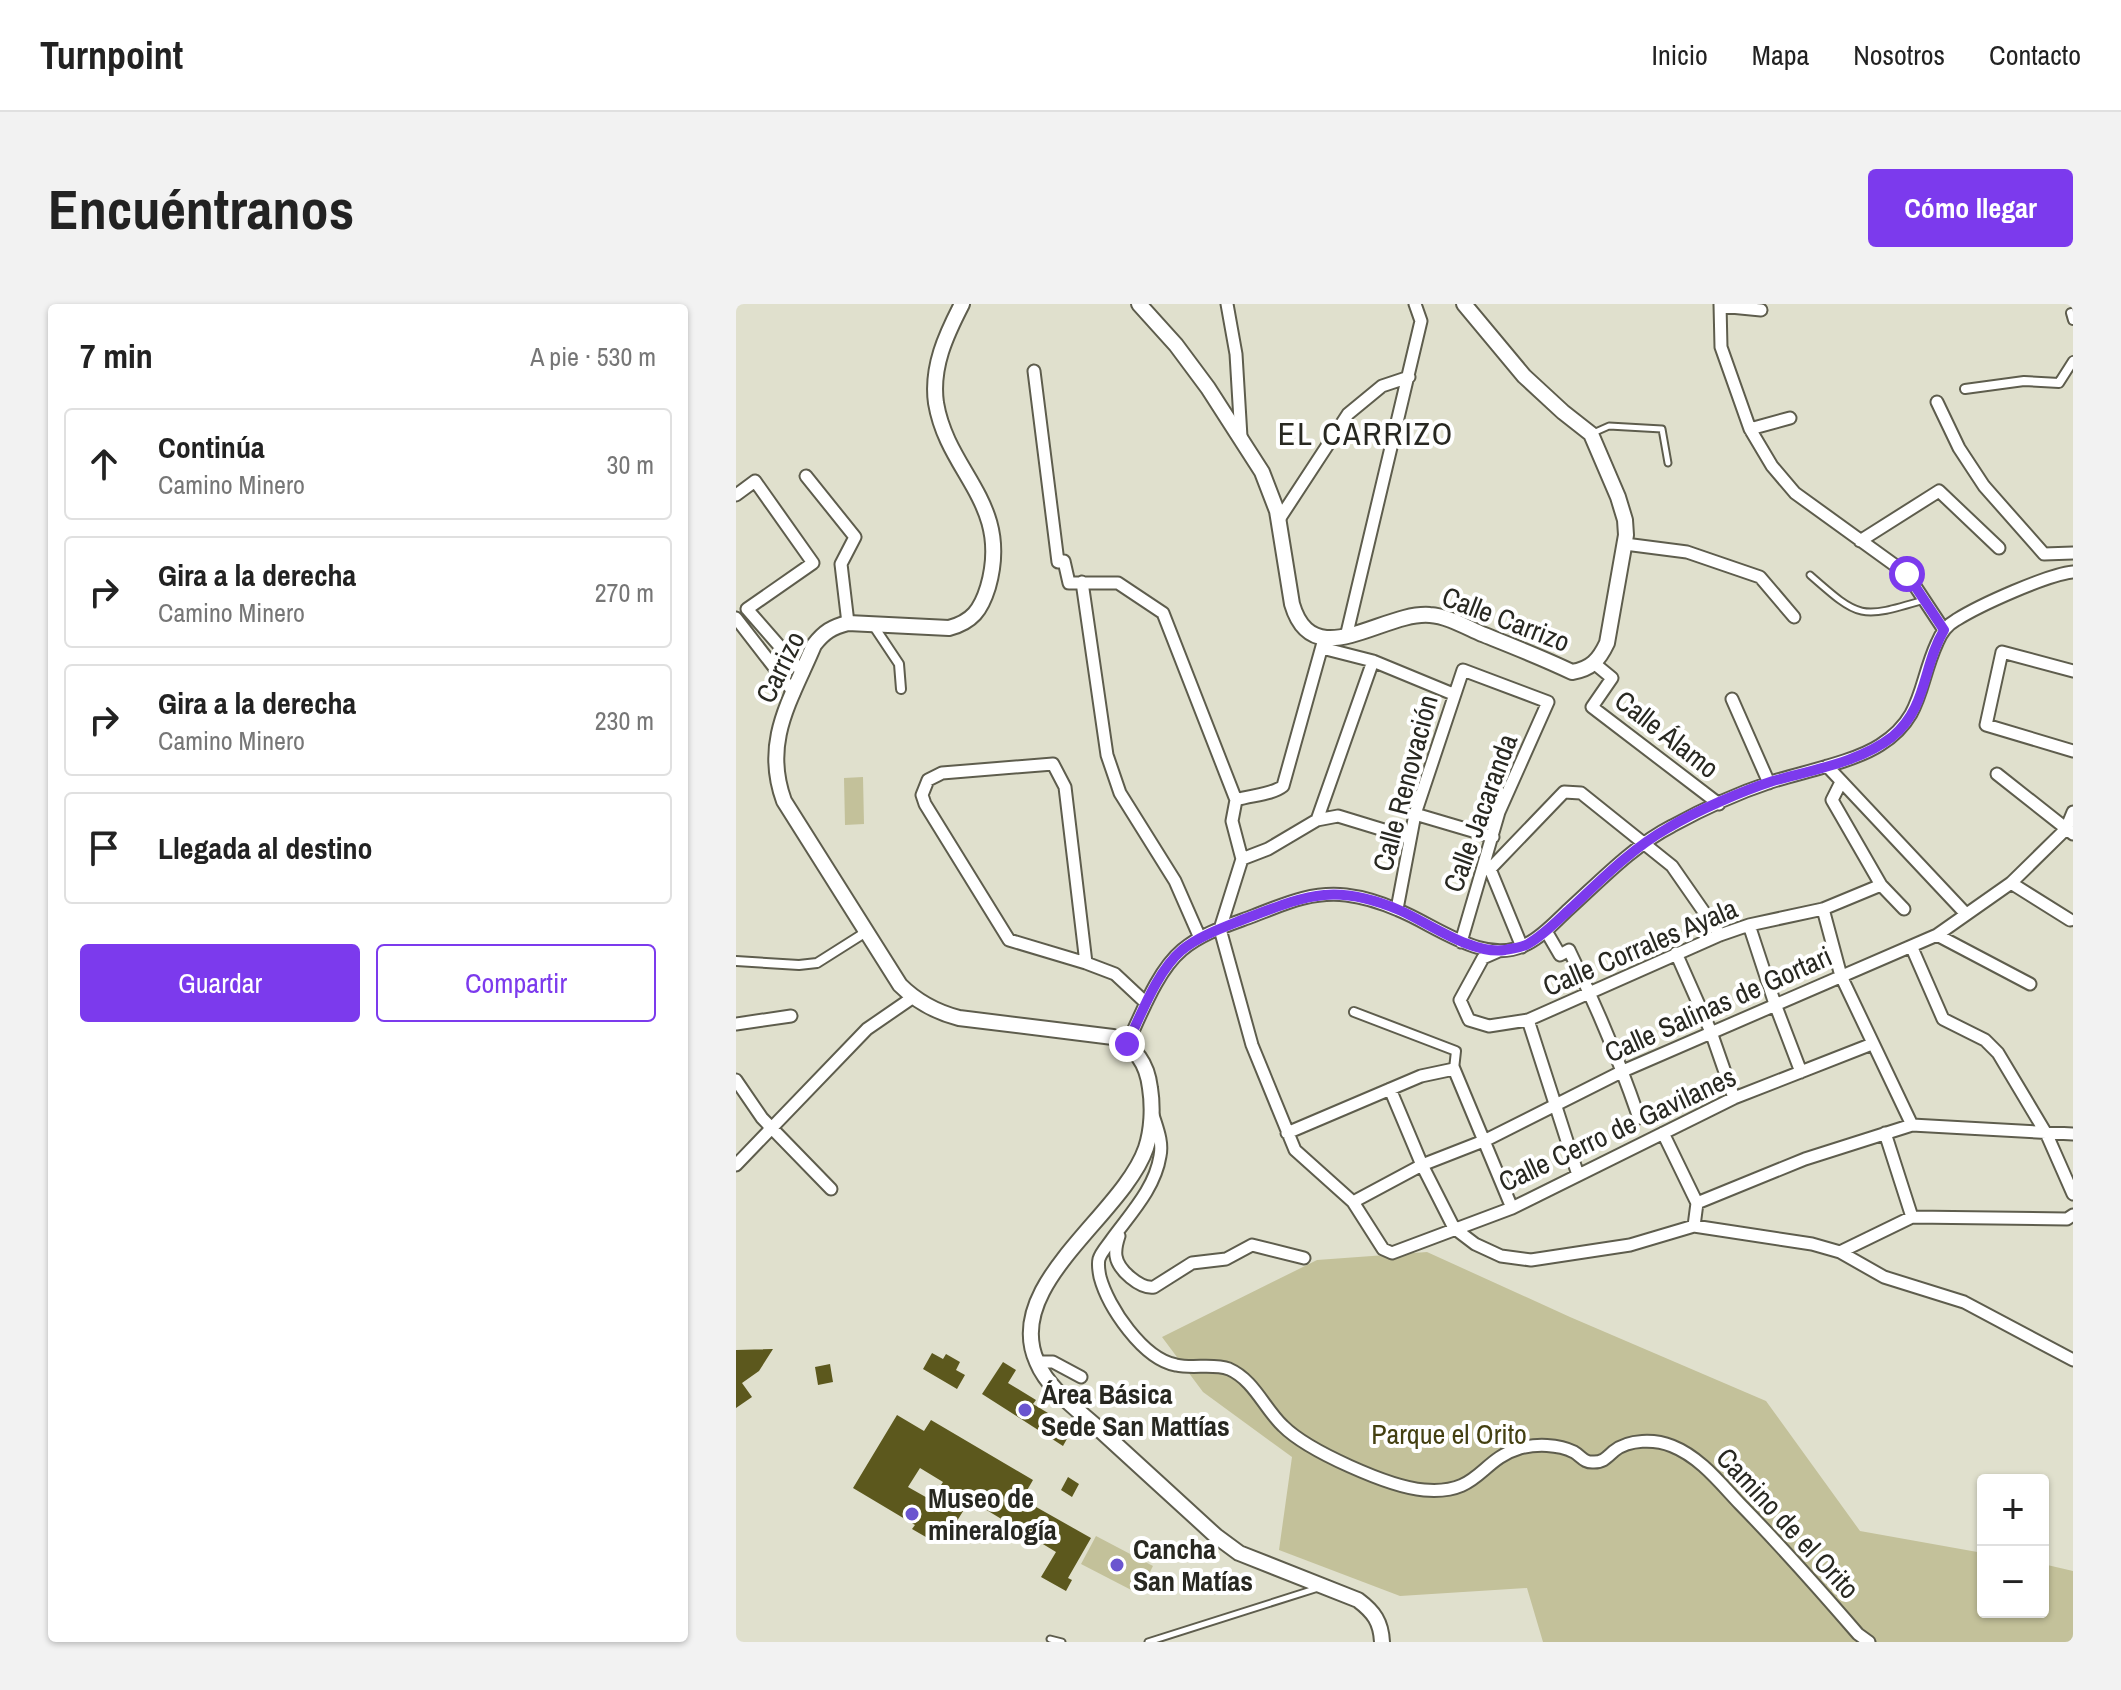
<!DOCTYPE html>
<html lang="es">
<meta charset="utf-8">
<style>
:root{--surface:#fff;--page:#f2f2f2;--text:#222;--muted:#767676;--line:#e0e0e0;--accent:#7c3aed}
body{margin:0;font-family:"Archivo Narrow",sans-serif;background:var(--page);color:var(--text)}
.controls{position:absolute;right:24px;bottom:24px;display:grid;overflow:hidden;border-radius:8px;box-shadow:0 2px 6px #0004}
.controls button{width:72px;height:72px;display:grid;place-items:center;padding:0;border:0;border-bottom:2px solid var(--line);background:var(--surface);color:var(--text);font:40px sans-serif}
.stop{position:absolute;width:24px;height:24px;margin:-18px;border:6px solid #7c3aed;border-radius:50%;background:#fff}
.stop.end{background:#7c3aed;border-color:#fff;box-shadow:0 2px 8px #0008}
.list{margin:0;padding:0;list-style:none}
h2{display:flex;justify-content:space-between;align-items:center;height:104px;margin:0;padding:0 32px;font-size:34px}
h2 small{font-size:26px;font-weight:400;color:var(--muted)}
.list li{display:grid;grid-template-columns:52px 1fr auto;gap:24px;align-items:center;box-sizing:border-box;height:112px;margin:0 16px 16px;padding:0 16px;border:2px solid var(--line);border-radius:8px}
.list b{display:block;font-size:30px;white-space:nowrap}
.list p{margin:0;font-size:26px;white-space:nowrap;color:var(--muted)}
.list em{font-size:26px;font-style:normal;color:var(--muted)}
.actions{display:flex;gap:16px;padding:24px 32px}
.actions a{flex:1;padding:18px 0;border:2px solid var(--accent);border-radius:8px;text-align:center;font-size:28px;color:var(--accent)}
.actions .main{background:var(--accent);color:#fff}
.icon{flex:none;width:44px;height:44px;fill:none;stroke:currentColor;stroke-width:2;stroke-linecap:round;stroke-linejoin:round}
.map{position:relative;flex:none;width:1337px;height:1338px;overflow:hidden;border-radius:8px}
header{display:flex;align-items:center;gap:48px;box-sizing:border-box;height:112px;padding:0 40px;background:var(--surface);border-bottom:2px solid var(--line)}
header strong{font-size:38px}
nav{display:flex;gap:44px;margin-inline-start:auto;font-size:28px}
.intro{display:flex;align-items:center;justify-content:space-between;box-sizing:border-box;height:192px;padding:0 48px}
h1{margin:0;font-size:56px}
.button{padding:20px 36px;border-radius:8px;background:var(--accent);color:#fff;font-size:28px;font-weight:700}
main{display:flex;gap:48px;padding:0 48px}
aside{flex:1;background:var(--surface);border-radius:8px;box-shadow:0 2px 6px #0004}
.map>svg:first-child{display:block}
.green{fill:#c3c19a}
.building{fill:#5c581d;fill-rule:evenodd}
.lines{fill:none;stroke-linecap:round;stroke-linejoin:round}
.service-casing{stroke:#5e5d4d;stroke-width:9}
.pedestrian-casing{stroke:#5e5d4d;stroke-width:12}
.minor-casing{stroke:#5e5d4d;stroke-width:15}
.tertiary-casing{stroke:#5e5d4d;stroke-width:18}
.service{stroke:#fff;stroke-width:5}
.pedestrian{stroke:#fff;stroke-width:8}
.minor{stroke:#fff;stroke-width:11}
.tertiary{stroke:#fff;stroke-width:14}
.route{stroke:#7c3aed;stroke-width:10}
.poi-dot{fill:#6a55cf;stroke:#fff;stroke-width:3}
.labels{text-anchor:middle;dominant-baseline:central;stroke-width:8;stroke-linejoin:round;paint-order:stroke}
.street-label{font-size:28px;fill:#282821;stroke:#fff}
.poi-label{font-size:28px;font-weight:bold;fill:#282821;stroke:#fff;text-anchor:start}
.park-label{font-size:28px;fill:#444011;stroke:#fff}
.quarter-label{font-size:32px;letter-spacing:2px;fill:#282821;stroke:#fff}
</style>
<header>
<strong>Turnpoint</strong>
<nav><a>Inicio</a><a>Mapa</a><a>Nosotros</a><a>Contacto</a></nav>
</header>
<div class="intro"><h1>Encuéntranos</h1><a class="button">Cómo llegar</a></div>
<main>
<aside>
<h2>7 min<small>A pie · 530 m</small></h2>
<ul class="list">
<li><svg class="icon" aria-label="ahead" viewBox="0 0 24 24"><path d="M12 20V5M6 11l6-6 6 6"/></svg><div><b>Continúa</b><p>Camino Minero</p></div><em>30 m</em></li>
<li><svg class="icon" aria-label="right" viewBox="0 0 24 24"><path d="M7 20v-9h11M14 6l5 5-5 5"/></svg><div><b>Gira a la derecha</b><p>Camino Minero</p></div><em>270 m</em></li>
<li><svg class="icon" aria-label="right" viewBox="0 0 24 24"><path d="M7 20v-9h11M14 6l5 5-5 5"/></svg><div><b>Gira a la derecha</b><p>Camino Minero</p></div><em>230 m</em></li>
<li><svg class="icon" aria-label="arrive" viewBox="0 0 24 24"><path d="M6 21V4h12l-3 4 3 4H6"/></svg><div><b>Llegada al destino</b></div></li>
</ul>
<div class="actions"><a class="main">Guardar</a><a>Compartir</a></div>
</aside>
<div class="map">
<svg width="1337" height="1338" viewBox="0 0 1337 1338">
<rect width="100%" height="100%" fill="#e0e0cd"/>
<!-- green -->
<path class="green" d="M 127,473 L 128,520 L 109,521 L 108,474 Z
M 691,948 L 834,1013 L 1030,1097 L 1124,1227 L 1247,1249 L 1247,1308 L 1307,1308 L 1307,1260 L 1337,1267 L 1337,1338 L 807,1338 L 791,1284 L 664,1292 L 543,1246 L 556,1153 L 467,1088 L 426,1033 L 581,956 Z
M 360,1232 L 417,1262 L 403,1290 L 345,1260 Z"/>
<!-- building -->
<path class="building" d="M 37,1045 L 23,1067 L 6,1079 L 16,1093 L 0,1104 L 0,1046 Z
M 196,1049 L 207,1055 L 210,1050 L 224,1058 L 220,1066 L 229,1071 L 221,1085 L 187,1065 Z
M 267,1058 L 280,1066 L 272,1079 L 300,1096 L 297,1100 L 337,1124 L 327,1142 L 246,1090 Z
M 94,1060 L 97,1078 L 82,1081 L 79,1063 Z
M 161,1111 L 188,1127 L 195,1116 L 297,1176 L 286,1195 L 355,1234 L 332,1274 L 336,1276 L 330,1287 L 305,1273 L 320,1248 L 234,1196 L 216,1225 L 212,1223 L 202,1240 L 176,1225 L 179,1221 L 117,1184 ZM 184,1164 L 207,1178 L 195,1196 L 172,1183 Z
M 332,1173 L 343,1180 L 336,1193 L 325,1186 Z"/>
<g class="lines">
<defs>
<path id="service" d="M 855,130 L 873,122 L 926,125 L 932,159
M 1074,271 C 1124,315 1124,315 1188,296
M 314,1335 L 326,1338
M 412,1338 L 582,1284"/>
<path id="pedestrian" d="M 1335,9 L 1337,16
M 1229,85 L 1288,77 L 1323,79 L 1337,57
M 137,321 L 163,360 L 165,385
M 0,657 L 63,661 L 81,659 L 130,628
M 618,708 L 720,747 L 718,765"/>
<path id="minor" d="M 491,0 L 500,50 L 505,133
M 984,0 L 985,43 L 1014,125 L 1036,162 L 1059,189 L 1171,270 L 1208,326
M 984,2 L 1025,6
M 298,67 L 322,258 L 328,257 L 333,279 L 382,279 L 427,309 L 500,496
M 1201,98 L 1223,144 L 1248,182 L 1308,250 L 1337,249
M 1014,125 L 1054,114
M 70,172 L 119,233 L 105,260 L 112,319
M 0,191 L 19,177 L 77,259 L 11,305 L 67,369
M 542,217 L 612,110 L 646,82 L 673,73
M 1124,237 L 1203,187 L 1263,244
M 889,240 L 951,248 L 1024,273 L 1058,313
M 346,278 L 371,451 L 384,489 L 439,577 L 464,634
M 0,314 L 58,389
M 610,333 L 685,17 L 679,0
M 586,344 L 637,357 L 717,390
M 859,360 L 876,374 L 856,403 L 983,500
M 1337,367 L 1266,348 L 1250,421 L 1337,447
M 996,395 L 1033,479
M 1091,462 L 1230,610
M 1261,470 L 1337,530
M 1105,478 L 1096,496 L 1145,581 L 1168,605
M 679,510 L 757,533
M 581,516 L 637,357
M 506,555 L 496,517 L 500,496 C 514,491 536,491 547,482 L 588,335
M 506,555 L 532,545 L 581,516 L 602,512 L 674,534
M 1275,579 L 1334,616
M 661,605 L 679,510 L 727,366 L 812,398 L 763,508 L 725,638
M 1087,605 L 1105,672 L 1176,821
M 1013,621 L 1039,700 L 1065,768
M 484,625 L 516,741 L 559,846 L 617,898 L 647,945 L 656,949 L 776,904 L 998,794 L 1136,740
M 484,625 L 506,555
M 810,627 L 824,651 L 833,646 C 860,701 883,756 903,814
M 1201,631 L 1294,680
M 786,643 L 754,565 L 828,488 L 845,489 L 936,562 L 984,631
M 1176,644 L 1207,715 L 1249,736 L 1262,749 L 1311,831 L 1337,890
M 763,647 L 747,654 L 724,696 L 733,716 L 753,722 L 792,716 L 984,631 L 1013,621 L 1087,605 L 1145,581
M 940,649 L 975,728 L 998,794
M 350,659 L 329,483 L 317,460 L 206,469 L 192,476 L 186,491 L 189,500 L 273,636 L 350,659 L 379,670 L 410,699
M 792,716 L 842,871
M 0,720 L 55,712
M 391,740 C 405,711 421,667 446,646 C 466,629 493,621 517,612 C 548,600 576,587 610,591 C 627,593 646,599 662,606 C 700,621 749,663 791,640 C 807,632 820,617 833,605 C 865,576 897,542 936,522 C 967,505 1002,489 1035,478 C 1066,468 1118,458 1144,441 C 1188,413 1182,380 1201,339 C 1205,329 1211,321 1220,316 C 1244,301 1310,271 1337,268
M 0,776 L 26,814 L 95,885
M 654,785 L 686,861 L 718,924 L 739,940 L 765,952 L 795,956 L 894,941 L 958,922 L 1076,940 L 1104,948 L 1148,973 L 1228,998 L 1337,1056
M 417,811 C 421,824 427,838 424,852 C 419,884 395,909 376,935 C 372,941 365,948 363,955 C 362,959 363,968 364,973 C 372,1003 407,1055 440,1061 C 457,1065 477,1059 493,1065 C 518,1076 528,1104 547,1122 C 572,1147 653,1183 688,1186 C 744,1191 743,1156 784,1144 C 800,1140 822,1140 838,1148 C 845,1152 848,1159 858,1158 C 868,1158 871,1153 878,1147 C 893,1135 919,1135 936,1142 C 964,1153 984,1179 1004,1200 C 1045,1242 1084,1286 1122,1330 L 1133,1338
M 551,829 L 685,772 L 718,765 L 776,904
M 927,829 L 961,899 L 958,922
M 1149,829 L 1176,913
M 0,861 L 131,725 L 176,694
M 617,898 L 686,861 L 750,836 L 887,767 L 1201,631 L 1275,579 L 1330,525 L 1337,508
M 961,899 L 1069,855 L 1176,821 L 1337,830
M 383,932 C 381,938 379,945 380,952 C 382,966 404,985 418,983 L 456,959 L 490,955 L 516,941 L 568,954
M 1104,948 L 1176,913 L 1331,915 L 1337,911
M 300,1058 L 317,1058 L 345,1073"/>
<path id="tertiary" d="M 226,0 C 210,31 195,63 200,99 C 212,170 276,199 252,283 C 245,306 236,318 213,324 L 112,319 C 96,323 88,328 78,341 C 55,396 26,437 48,497 L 164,681 C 181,698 200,708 223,714 L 377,733 C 400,744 411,759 414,784 C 417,803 416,826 410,844 C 387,911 266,981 301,1058 C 312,1085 342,1106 363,1125 C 402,1161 441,1196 480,1232 L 503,1249 L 622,1296 C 638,1308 645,1318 646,1338
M 403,0 L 440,41 L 472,84 L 526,168 L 541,207 L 556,300 C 577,372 647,307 694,311 C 711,312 730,323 746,330 C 776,342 807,354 836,368 C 855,365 863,356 871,339 L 890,231 L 889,216 L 882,193 L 855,130 L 827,108 L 788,72 L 728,0"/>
</defs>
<!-- service casing -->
<use href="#service" class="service-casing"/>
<!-- pedestrian casing -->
<use href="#pedestrian" class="pedestrian-casing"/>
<!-- minor casing -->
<use href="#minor" class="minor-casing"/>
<!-- tertiary casing -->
<use href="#tertiary" class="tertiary-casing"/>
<!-- service -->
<use href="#service" class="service"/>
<!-- pedestrian -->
<use href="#pedestrian" class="pedestrian"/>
<!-- minor -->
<use href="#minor" class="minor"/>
<!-- tertiary -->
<use href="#tertiary" class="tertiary"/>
</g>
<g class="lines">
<!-- route -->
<path class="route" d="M 391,740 C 405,711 421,667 446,646 C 465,631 489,623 511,614 C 572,591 599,579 663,606 C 693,619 736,651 769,646 C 777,644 785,644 792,640 C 808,631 821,617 834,605 C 865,576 895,545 932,524 C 960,507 1006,487 1037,477 C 1076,466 1124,458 1156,433 C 1192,403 1186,363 1208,326 L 1171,270"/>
</g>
<!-- markers -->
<g class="poi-dot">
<circle cx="289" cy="1106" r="8"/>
<circle cx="176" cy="1210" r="8"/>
<circle cx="381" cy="1261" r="8"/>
</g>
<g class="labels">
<!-- street labels -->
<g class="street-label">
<text transform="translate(770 315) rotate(21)">Calle Carrizo</text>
<text transform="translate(44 363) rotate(-64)">Carrizo</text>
<text transform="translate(931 430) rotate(38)">Calle Álamo</text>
<text transform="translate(669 479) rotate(-75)">Calle Renovación</text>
<text transform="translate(744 509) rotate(-70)">Calle Jacaranda</text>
<text transform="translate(904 643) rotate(-23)">Calle Corrales Ayala</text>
<text transform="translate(982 700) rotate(-24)">Calle Salinas de Gortari</text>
<text transform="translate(881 825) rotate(-25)">Calle Cerro de Gavilanes</text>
<text transform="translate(1052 1219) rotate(47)">Camino de el Orito</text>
</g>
<!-- poi labels -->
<g class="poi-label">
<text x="305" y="1090">Área Básica<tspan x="305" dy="32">Sede San Mattías</tspan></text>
<text x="192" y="1194">Museo de<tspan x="192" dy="32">mineralogía</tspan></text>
<text x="397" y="1245">Cancha<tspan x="397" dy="32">San Matías</tspan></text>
</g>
<!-- park labels -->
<g class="park-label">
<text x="713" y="1130">Parque el Orito</text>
</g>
<!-- quarter labels -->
<g class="quarter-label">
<text x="630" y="129">EL CARRIZO</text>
</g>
</g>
</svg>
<div class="controls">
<button>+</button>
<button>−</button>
</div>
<div class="stop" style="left:1171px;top:270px"></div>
<div class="stop end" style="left:391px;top:740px"></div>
</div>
</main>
